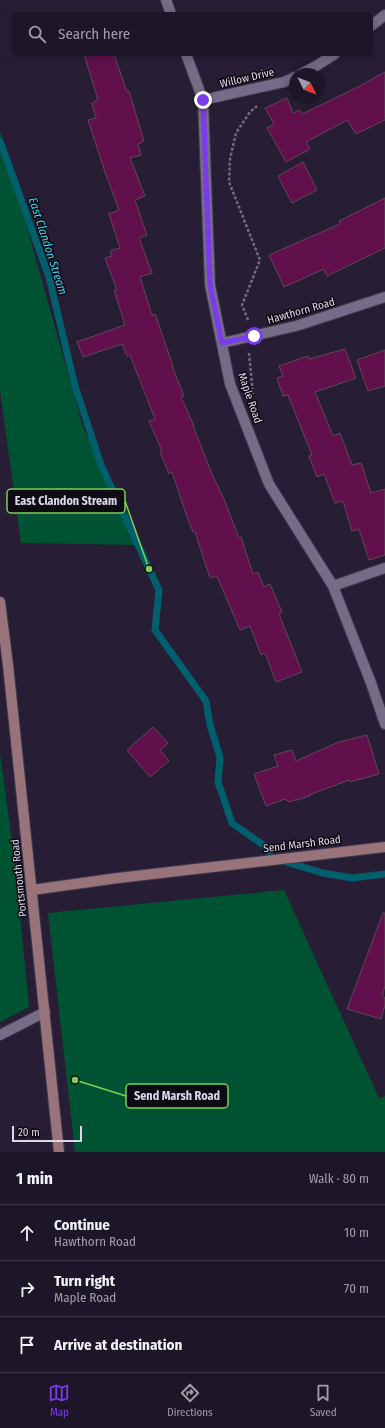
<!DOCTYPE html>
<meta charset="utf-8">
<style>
:root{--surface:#1d1628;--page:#2a2334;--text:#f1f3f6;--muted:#a09fa8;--line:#3b3545;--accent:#7c3aed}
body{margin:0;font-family:"Fira Sans Condensed",sans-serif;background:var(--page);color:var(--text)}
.compass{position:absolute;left:289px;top:68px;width:36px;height:36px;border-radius:50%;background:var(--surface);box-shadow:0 2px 10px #0003;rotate:132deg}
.scale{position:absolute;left:12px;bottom:10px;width:70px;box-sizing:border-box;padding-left:4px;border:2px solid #ded9e9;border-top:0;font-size:11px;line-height:14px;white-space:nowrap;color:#ded9e9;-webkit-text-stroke:3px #0e0b15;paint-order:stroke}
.stop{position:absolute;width:12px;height:12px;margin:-9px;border:3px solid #7c3aed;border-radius:50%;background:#fff}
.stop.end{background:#7c3aed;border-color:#fff;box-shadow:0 1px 4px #0008}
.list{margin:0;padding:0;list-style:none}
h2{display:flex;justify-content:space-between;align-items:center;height:52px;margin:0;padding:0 16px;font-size:17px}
h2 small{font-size:13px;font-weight:400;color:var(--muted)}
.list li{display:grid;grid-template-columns:26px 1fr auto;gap:12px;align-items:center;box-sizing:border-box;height:56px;padding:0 16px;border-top:1px solid var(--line)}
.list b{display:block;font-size:15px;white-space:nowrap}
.list p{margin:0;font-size:13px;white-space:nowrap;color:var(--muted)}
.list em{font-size:13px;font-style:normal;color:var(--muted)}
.icon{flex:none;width:22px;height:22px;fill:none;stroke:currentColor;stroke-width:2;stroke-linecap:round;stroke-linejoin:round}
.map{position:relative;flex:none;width:385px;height:1152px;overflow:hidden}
.search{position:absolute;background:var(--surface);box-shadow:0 2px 10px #0003;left:12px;right:12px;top:12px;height:44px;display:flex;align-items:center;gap:10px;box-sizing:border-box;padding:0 14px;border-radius:6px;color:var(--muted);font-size:15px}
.sheet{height:220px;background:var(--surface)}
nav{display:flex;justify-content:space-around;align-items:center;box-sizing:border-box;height:56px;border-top:1px solid var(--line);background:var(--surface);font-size:11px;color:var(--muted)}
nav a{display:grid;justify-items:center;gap:2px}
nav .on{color:var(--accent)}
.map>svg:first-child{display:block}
.green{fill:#005332}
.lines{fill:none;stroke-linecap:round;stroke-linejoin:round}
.stream{stroke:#005f6c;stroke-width:7}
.building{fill:#61104c;stroke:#614657}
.minor-casing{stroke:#413a4d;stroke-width:12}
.secondary-casing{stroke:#413a4d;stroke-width:12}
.path{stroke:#736c80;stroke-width:2.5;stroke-dasharray:3 2;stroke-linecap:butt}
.minor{stroke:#756c87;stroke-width:10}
.secondary{stroke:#98747a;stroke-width:10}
.route{stroke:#7c3aed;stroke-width:5}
.labels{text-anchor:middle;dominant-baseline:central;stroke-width:3;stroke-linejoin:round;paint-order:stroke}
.street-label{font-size:11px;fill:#ded9e9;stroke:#0e0b15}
.water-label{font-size:12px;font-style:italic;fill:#3cd6f0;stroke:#0e0b15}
.leader{fill:none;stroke:#7cd155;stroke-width:1.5}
.callout-dot{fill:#7cd155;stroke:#0e0b15;stroke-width:1.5}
.callout{fill:#0e0b15;stroke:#7cd155;stroke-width:1.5}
.callout-label{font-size:12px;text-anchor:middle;font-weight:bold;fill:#ded9e9}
</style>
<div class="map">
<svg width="385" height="1152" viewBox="0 0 385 1152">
<rect width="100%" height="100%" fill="#271e35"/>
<!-- green -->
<path class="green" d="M 0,131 L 83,427 L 139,545 L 21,543 L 0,391 Z
M 0,753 L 15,864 L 29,1007 L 0,1022 Z
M 284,890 L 379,1098 L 385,1096 L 385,1152 L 75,1152 L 48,913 Z"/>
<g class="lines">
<!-- stream -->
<path class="stream" d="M 0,141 L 49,277 L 75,386 L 101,465 L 159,590 L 155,630 L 206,701 L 210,725 L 220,757 L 218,782 L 232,823 L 266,847 L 272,858 L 323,873 L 352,878 L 385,874"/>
</g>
<!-- building -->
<path class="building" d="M 84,54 L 114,54 L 127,92 L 129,91 L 144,141 L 138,144 L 141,155 L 130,158 L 145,196 L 135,200 L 147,235 L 139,238 L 152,273 L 140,277 L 152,315 L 155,314 L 173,366 L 172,366 L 184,396 L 181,397 L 194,426 L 193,426 L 212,474 L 224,499 L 239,538 L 241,537 L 253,574 L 258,572 L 264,587 L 270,584 L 282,612 L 279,614 L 302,672 L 276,682 L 265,653 L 261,655 L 250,626 L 240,630 L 217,576 L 210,578 L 195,532 L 193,532 L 186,514 L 172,472 L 169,474 L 160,452 L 162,451 L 149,421 L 155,419 L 130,355 L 127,356 L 122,344 L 83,357 L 77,342 L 125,325 L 114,290 L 117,290 L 105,258 L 112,256 L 110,251 L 120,248 L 109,214 L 119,210 L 105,172 L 88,120 L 96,118 L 92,103 L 98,100 Z
M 385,72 L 385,120 L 356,134 L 347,120 L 306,142 L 310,149 L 286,162 L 267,128 L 274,124 L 265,108 L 287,98 L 293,113 L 300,110 L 302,114 L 356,88 Z
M 303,162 L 317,190 L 292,203 L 278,176 Z
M 385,198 L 385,248 L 327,276 L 324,269 L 284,287 L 269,255 L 340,224 L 339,221 Z
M 345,349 L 356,378 L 315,392 L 333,436 L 340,433 L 352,465 L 361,463 L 371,493 L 385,489 L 385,555 L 369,560 L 359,529 L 352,531 L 343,501 L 335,503 L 324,474 L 317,477 L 309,456 L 312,455 L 288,395 L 283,396 L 277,378 L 283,376 L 279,366 L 308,356 L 309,359 Z
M 385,350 L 385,386 L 368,391 L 357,360 Z
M 153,727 L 168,743 L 160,750 L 169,761 L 150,777 L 127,750 Z
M 367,735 L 379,774 L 350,782 L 349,780 L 309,795 L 310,796 L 289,802 L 285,799 L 266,806 L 254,774 L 278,766 L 274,755 L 292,750 L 296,761 L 339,742 Z
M 383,913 L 385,913 L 385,986 L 382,996 L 385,998 L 385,1005 L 381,1019 L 347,1009 Z"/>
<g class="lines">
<defs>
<path id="minor" d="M 166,0 L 171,14
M 371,26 L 385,15
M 186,54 L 203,100 L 210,285 L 230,384 L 269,484 L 333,586 L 371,683 L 385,724
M 301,74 L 316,66 L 335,54
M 203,100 L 284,82 L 295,77
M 222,343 L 296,326 L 385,297
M 333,586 L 385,568
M 0,1035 L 45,1012"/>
<path id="secondary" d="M 0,602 L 8,665 L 59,1152
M 32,890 L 118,878 L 385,847"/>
</defs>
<!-- minor casing -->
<use href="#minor" class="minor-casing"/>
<!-- secondary casing -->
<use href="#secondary" class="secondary-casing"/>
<!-- path -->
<path class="path" d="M 248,320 L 242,305 L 260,260 L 229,182 L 230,159 L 236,133 L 250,112 L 257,106
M 249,353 L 253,394"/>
<!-- minor -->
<use href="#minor" class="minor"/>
<!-- secondary -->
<use href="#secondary" class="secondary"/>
</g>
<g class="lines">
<!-- route -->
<path class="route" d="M 203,100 L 210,285 L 222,343 L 254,336"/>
</g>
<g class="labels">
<!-- street labels -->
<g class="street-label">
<text transform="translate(247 78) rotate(-13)">Willow Drive</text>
<text transform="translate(301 311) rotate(-16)">Hawthorn Road</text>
<text transform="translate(250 398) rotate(71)">Maple Road</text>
<text transform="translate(302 844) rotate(-7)">Send Marsh Road</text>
<text transform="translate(19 878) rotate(-96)">Portsmouth Road</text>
</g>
<!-- water labels -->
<g class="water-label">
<text transform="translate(48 246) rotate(72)">East Clandon Stream</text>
</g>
</g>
<!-- callouts -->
<path class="leader" d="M149 569L125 501M75 1080L126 1096"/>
<g class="callout-dot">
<circle cx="149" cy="569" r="4"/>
<circle cx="75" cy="1080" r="4"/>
</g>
<g class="callout">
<rect x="7" y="489" width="118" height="24" rx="4"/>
<rect x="126" y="1084" width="102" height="24" rx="4"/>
</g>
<g class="callout-label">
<text x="66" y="505">East Clandon Stream</text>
<text x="177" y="1100">Send Marsh Road</text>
</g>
</svg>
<svg class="compass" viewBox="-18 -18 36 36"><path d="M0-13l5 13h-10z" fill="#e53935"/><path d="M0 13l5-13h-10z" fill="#a09fa8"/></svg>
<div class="scale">20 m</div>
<div class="stop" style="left:254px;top:336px"></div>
<div class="stop end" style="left:203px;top:100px"></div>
<div class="search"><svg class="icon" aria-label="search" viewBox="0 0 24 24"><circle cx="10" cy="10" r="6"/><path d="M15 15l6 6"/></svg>Search here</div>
</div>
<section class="sheet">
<h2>1 min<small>Walk · 80 m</small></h2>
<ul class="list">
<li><svg class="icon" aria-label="ahead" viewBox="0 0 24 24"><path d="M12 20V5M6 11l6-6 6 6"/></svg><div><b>Continue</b><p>Hawthorn Road</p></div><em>10 m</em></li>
<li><svg class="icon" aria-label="right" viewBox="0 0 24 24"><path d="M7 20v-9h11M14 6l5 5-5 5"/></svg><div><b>Turn right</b><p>Maple Road</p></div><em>70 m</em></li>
<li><svg class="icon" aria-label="arrive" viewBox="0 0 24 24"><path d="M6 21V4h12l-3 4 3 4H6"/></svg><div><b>Arrive at destination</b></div></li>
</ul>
</section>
<nav>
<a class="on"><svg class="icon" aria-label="map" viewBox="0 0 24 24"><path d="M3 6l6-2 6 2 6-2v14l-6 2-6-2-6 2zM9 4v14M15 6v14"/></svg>Map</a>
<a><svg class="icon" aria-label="directions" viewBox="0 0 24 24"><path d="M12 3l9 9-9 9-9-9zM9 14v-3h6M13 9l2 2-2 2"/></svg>Directions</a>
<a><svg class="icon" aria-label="saved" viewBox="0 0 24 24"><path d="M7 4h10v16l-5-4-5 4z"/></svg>Saved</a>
</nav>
